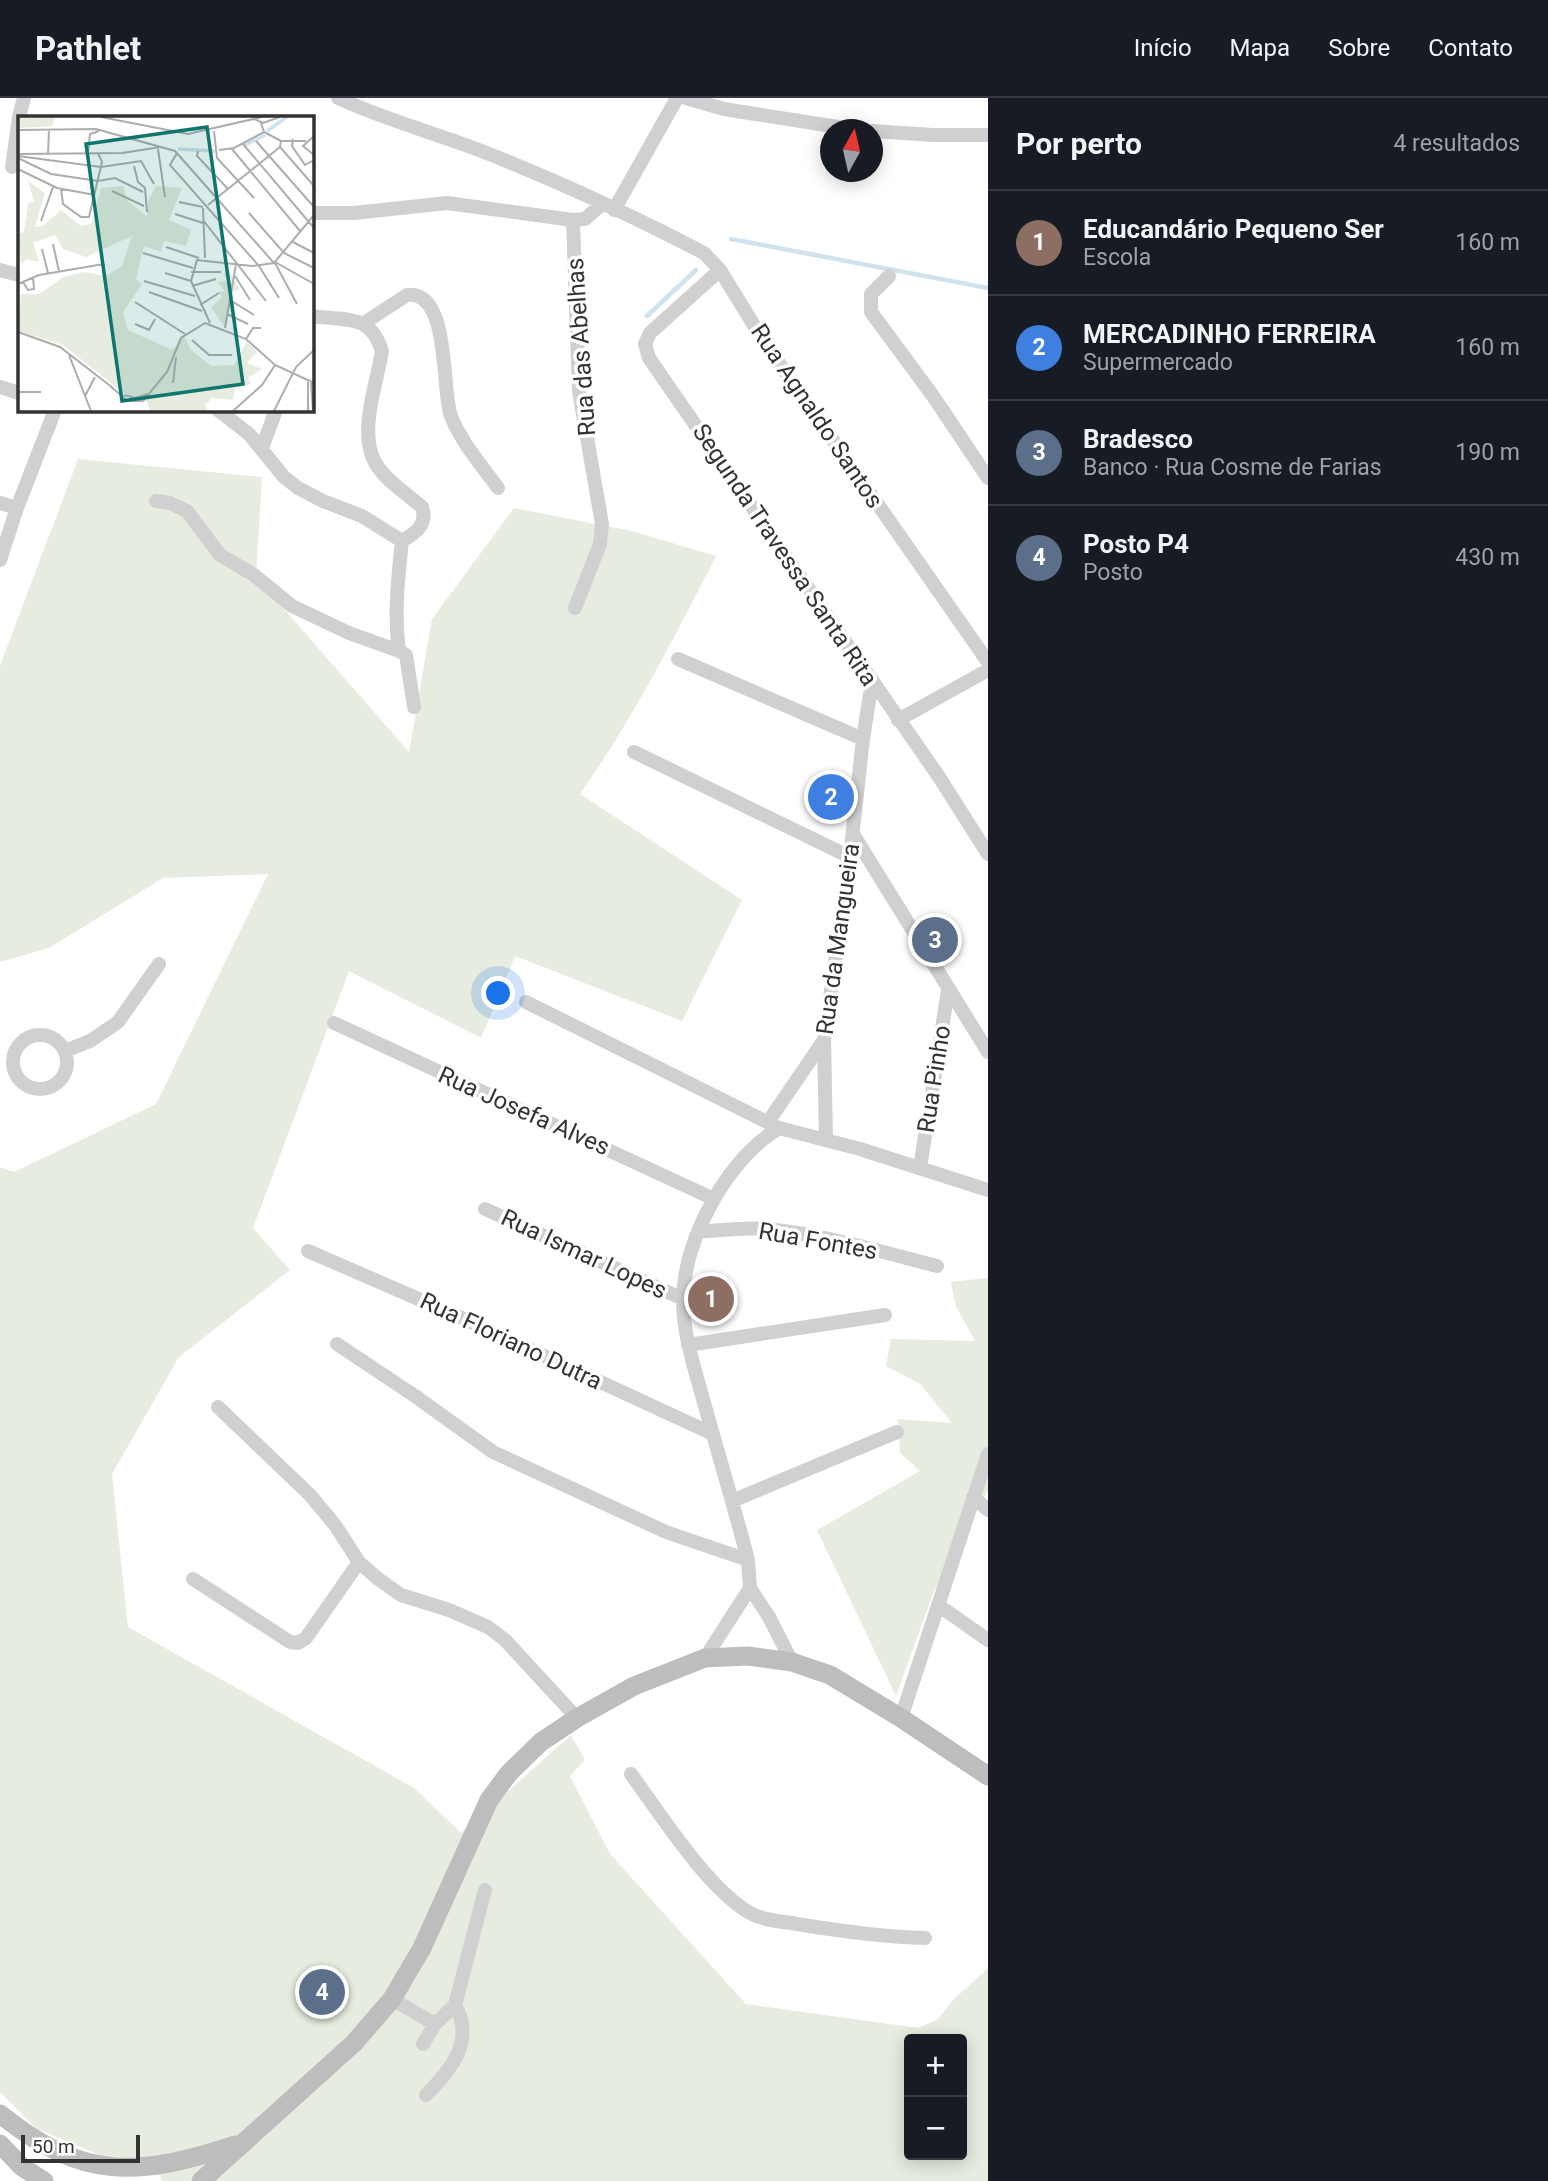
<!DOCTYPE html>
<html lang="pt">
<meta charset="utf-8">
<style>
:root{--surface:#171b24;--page:#242831;--text:#f1f3f6;--muted:#9ea1a6;--line:#363941;--accent:#e63946}
body{margin:0;font-family:Roboto,sans-serif;background:var(--page);color:var(--text)}
.controls{position:absolute;right:21px;bottom:21px;display:grid;overflow:hidden;border-radius:7px;box-shadow:0 4px 18px #0003}
.controls button{width:63px;height:63px;display:grid;place-items:center;padding:0;border:0;border-bottom:2px solid var(--line);background:var(--surface);color:var(--text);font:35px sans-serif}
.compass{position:absolute;left:820px;top:21px;width:63px;height:63px;border-radius:50%;background:var(--surface);box-shadow:0 4px 18px #0003;rotate:8deg}
.scale{position:absolute;left:21px;bottom:18px;width:119px;box-sizing:border-box;padding-left:7px;border:4px solid #333;border-top:0;font-size:19px;line-height:24px;white-space:nowrap;color:#333;-webkit-text-stroke:5px #fff;paint-order:stroke}
.you{position:absolute;left:499px;top:896px;width:24px;height:24px;margin:-18px;border:5px solid #fff;border-radius:50%;background:#1a73e8;box-shadow:0 0 0 10px #1a73e833}
.badge{display:grid;place-items:center;width:46px;height:46px;border-radius:50%;background:var(--accent);color:#fff;font-size:23px;font-weight:700}
.pin{position:absolute;translate:-50% -50%;border:4px solid #fff;box-shadow:0 2px 7px #0006}
.list{margin:0;padding:0;list-style:none}
h2{display:flex;justify-content:space-between;align-items:center;height:91px;margin:0;padding:0 28px;font-size:30px}
h2 small{font-size:23px;font-weight:400;color:var(--muted)}
.list li{display:grid;grid-template-columns:46px 1fr auto;gap:21px;align-items:center;box-sizing:border-box;height:105px;padding:0 28px;border-top:2px solid var(--line)}
.list b{display:block;font-size:26px;white-space:nowrap}
.list p{margin:0;font-size:23px;white-space:nowrap;color:var(--muted)}
.list em{font-size:23px;font-style:normal;color:var(--muted)}
.map{position:relative;flex:none;width:988px;height:2083px;overflow:hidden}
header{display:flex;align-items:center;gap:42px;box-sizing:border-box;height:98px;padding:0 35px;background:var(--surface);border-bottom:2px solid var(--line)}
header strong{font-size:33px}
nav{display:flex;gap:38px;margin-inline-start:auto;font-size:24px}
main{display:flex}
aside{flex:1;background:var(--surface)}
.map>svg:first-child{display:block}
.green{fill:#e6ecdf;fill-rule:evenodd}
.lines{fill:none;stroke-linecap:round;stroke-linejoin:round}
.stream{stroke:#cfe2ee;stroke-width:4.5}
.street{stroke:#d0d0d0;stroke-width:14}
.secondary{stroke:#bdbdbd;stroke-width:19}
.labels{text-anchor:middle;dominant-baseline:central;stroke-width:7;stroke-linejoin:round;paint-order:stroke}
.street-label{font-size:24px;fill:#333;stroke:#fff}
.inset-river{fill:none;stroke:#cfe2ee;stroke-width:3.5}
.inset-road{fill:none;stroke:#adadad;stroke-width:2}
.view{fill:#0f766e;fill-opacity:0.15;stroke:#0f766e;stroke-width:3.5}
.inset-edge{fill:none;stroke:#333;stroke-width:3.5}
</style>
<header>
<strong>Pathlet</strong>
<nav><a>Início</a><a>Mapa</a><a>Sobre</a><a>Contato</a></nav>
</header>
<main>
<div class="map">
<svg width="988" height="2083" viewBox="0 0 988 2083">
<rect width="100%" height="100%" fill="#fff"/>
<!-- green -->
<path class="green" d="M 78,361 L 262,379 L 256,479 L 409,654 L 432,521 L 514,410 L 632,433 L 716,458 C 674,540 633,621 580,696 L 742,802 L 682,923 L 515,858 L 481,940 L 349,873 L 253,1130 L 290,1172 L 179,1259 L 112,1376 L 128,1529 L 414,1690 L 461,1735 L 571,1637 L 585,1662 L 570,1678 L 610,1756 L 746,1906 L 919,1930 L 938,1921 L 952,1903 L 988,1870 L 988,2083 L 162,2083 L 155,2063 L 104,2059 L 36,2030 L 0,1994 L 0,1069 L 14,1074 L 156,1006 L 268,776 L 163,780 L 49,850 L 0,864 L 0,568 ZM 909,1941 L 962,1941 L 962,2057 L 909,2057 Z
M 988,1180 L 988,1392 L 934,1493 L 896,1598 L 817,1432 L 920,1373 L 900,1355 L 898,1321 L 952,1325 L 920,1286 L 886,1268 L 891,1241 L 975,1243 L 956,1209 L 951,1184 Z"/>
<g class="lines">
<!-- stream -->
<path class="stream" d="M 731,141 L 988,190
M 647,218 L 696,172"/>
<!-- street -->
<path class="street" d="M 338,0 C 383,21 432,34 479,52 C 556,82 631,117 704,155 L 720,172 L 763,242 L 988,564
M 686,0 L 724,11 L 857,32
M 19,19 L 24,0
M 872,33 L 933,37 L 988,37
M 12,69 L 19,19
M 614,112 L 677,0
M 312,115 L 354,115 L 447,105 L 573,122 L 585,121 L 602,106
M 573,122 L 579,293 L 602,426 L 600,446 L 575,510
M 0,172 L 19,177
M 720,172 L 650,235 L 645,246 L 649,260 L 939,679 L 988,756
M 889,178 L 871,196 L 871,214 L 933,298 L 988,380
M 312,218 C 346,223 370,215 382,253 C 377,286 356,339 378,369 C 388,384 408,397 422,409 C 428,426 416,435 402,443
M 364,225 L 407,197 C 451,192 441,292 451,318 C 461,344 482,368 498,390
M 0,289 L 19,295
M 218,312 L 249,336 L 284,379 L 298,390 L 323,403 L 362,418 L 402,443
M 262,350 L 276,312
M 156,403 L 170,405 L 187,413 L 220,457 L 254,477 L 292,508 L 349,535 L 399,553
M 0,405 L 17,410
M 402,443 C 398,480 394,516 399,553 L 406,557 L 414,609
M 0,462 L 17,410 L 55,312
M 678,561 L 863,641 L 872,584
M 898,622 L 988,572
M 634,654 L 850,759
M 853,736 L 988,954
M 526,904 L 779,1030
M 334,925 L 714,1101
M13 964a27 27 0 1 1 54 0a27 27 0 1 1-54 0Z
M 65,953 L 90,943 L 118,924 L 159,866
M 768,1024 L 824,942
M 826,1042 L 824,942 L 850,759 L 863,641
M 920,1070 L 948,892
M 485,1111 L 683,1201
M 698,1134 C 721,1132 745,1129 768,1131 C 826,1137 882,1154 937,1168
M 308,1153 L 460,1219 L 713,1336
M 337,1246 L 415,1298 L 493,1354 L 666,1434 L 748,1462
M 688,1247 L 885,1217
M 218,1309 L 310,1397 L 335,1427 L 359,1464 L 377,1480 L 401,1497 L 449,1512 L 488,1529 L 505,1542 L 577,1620
M 973,1399 L 988,1412
M 732,1403 L 897,1334
M 193,1481 L 290,1544 L 298,1545 L 306,1540 L 359,1464
M 938,1507 L 988,1542
M 705,1560 L 750,1490
M 792,1564 L 769,1519 L 750,1490 L 748,1462 C 734,1408 718,1355 703,1301 C 694,1269 683,1235 683,1202 C 684,1140 727,1062 779,1030 L 860,1051 L 988,1092
M 901,1620 L 988,1356
M 631,1676 C 661,1717 707,1790 750,1815 C 764,1823 781,1823 797,1826 C 840,1833 881,1839 925,1840
M 392,1901 L 435,1926
M 423,1946 L 435,1926 L 455,1907
M 426,1997 C 452,1971 475,1942 455,1907 L 485,1792"/>
<!-- secondary -->
<path class="secondary" d="M 0,2016 C 83,2083 137,2079 235,2047
M 0,2046 L 22,2069 L 44,2083
M 201,2083 L 354,1945 L 392,1901 L 422,1850 L 489,1702 L 509,1675 L 541,1644 L 577,1620 L 634,1588 L 705,1560 L 748,1558 L 792,1564 L 830,1577 L 901,1620 L 988,1678"/>
</g>
<g class="labels">
<!-- street labels -->
<g class="street-label">
<text transform="translate(581 249) rotate(-94)">Rua das Abelhas</text>
<text transform="translate(817 318) rotate(56)">Rua Agnaldo Santos</text>
<text transform="translate(785 457) rotate(56)">Segunda Travessa Santa Rita</text>
<text transform="translate(838 841) rotate(-82)">Rua da Mangueira</text>
<text transform="translate(934 981) rotate(-81)">Rua Pinho</text>
<text transform="translate(524 1013) rotate(24)">Rua Josefa Alves</text>
<text transform="translate(818 1143) rotate(10)">Rua Fontes</text>
<text transform="translate(584 1156) rotate(25)">Rua Ismar Lopes</text>
<text transform="translate(511 1243) rotate(25)">Rua Floriano Dutra</text>
</g>
</g>
<!-- overview -->
<g transform="translate(18 18)">
<rect width="296" height="296" fill="#fff"/>
<path d="M 0,1 L 37,1 L 34,10 L 2,12 ZM 10,65 L 27,77 L 17,111 L 25,110 L 43,94 L 63,110 L 73,108 L 83,72 L 106,70 L 108,83 L 129,101 L 130,85 L 138,70 L 164,72 L 151,104 L 173,114 L 168,130 L 146,125 L 143,136 L 126,130 L 118,163 L 124,168 L 105,196 L 110,214 L 154,234 L 166,220 L 173,234 L 193,250 L 216,249 L 229,225 L 239,236 L 229,247 L 244,253 L 230,262 L 233,268 L 217,272 L 215,284 L 194,282 L 187,289 L 189,295 L 132,295 L 129,286 L 107,278 L 45,229 L 0,215 L 3,178 L 21,178 L 45,161 L 65,156 L 88,160 L 104,150 L 114,120 L 68,141 L 45,133 L 37,119 L 15,127 L 21,146 L 9,143 L 3,148 L 0,118 L 6,116 L 10,87 L 16,85 ZM 212,156 L 222,174 L 216,175 L 206,210 L 193,191 L 204,182 L 201,176 L 207,175 L 199,166 L 209,165 L 205,158 Z" fill="#e6ecdf"/>
<path class="inset-river" d="M 249,15 L 269,1M 227,29 L 247,19M 160,33 L 197,35"/>
<path class="inset-road" d="M 83,1 L 170,18 L 244,1M 236,3 L 245,7 L 262,1M 243,7 L 246,16 L 263,25M 0,14 L 78,13 L 157,35 L 256,147M 196,15 L 199,42 L 236,82M 296,20 L 285,30 L 296,39M 275,23 L 274,30 L 287,49 L 296,44M 238,25 L 296,91M 263,25 L 262,31 L 296,70M 263,25 L 288,25M 225,28 L 296,112M 140,33 L 147,81M 214,33 L 282,115M 201,34 L 216,32 L 246,16M 180,35 L 179,40 L 210,73M 70,37 L 72,18 L 81,15M 159,37 L 152,49 L 241,150 L 261,182M 2,38 L 104,37 L 143,31M 30,38 L 31,14M 0,40 L 83,51 L 123,45 L 136,68M 0,42 L 33,58 L 80,65 L 97,62 L 125,76M 116,50 L 120,66 L 127,72 L 129,96M 0,53 L 39,72 L 77,79M 43,73 L 45,88 L 63,101 L 71,101 L 84,46 L 80,37M 94,75 L 126,90M 161,86 L 185,91M 190,89 L 262,31M 185,92 L 187,142M 231,97 L 266,137 L 296,152M 157,98 L 185,107M 185,104 L 248,185M 23,105 L 35,71M 275,126 L 296,137M 35,128 L 41,155M 148,131 L 181,142M 24,133 L 30,157M 125,137 L 175,152M 257,146 L 296,168M 257,147 L 279,188M 173,156 L 203,156M 147,157 L 173,165M 217,160 L 232,184M 126,165 L 177,180M 5,166 L 10,174 L 16,173 L 15,161M 0,168 L 21,159 L 86,148M 174,170 L 198,163M 131,176 L 184,195M 212,184 L 236,199M 117,186 L 167,218M 182,189 L 201,177M 209,198 L 230,208M 192,207 L 173,165 L 179,144 L 234,150 L 256,147 L 296,99M 117,208 L 131,214 L 137,203M 207,212 L 218,148M 0,216 L 42,231 L 95,272M 228,223 L 235,212 L 243,212M 174,224 L 191,239 L 214,239M 51,239 L 73,295M 155,267 L 158,241M 293,267 L 295,295M 93,271 L 110,285 L 125,285 L 149,256 L 163,222 L 187,207 L 228,223 L 257,249 L 296,267M 0,276 L 23,276M 106,279 L 117,282 L 130,278M 67,280 L 77,261M 215,295 L 244,269 L 257,249M 256,295 L 278,251 L 296,234M 290,295 L 290,266"/>
<path class="view" d="M 189,11 L 225,268 L 104,285 L 68,28 Z"/>
<rect width="296" height="296" class="inset-edge"/>
</g>
</svg>
<div class="controls">
<button>+</button>
<button>−</button>
</div>
<svg class="compass" viewBox="-18 -18 36 36"><path d="M0-13l5 13h-10z" fill="#e53935"/><path d="M0 13l5-13h-10z" fill="#9ea1a6"/></svg>
<div class="scale">50 m</div>
<div class="you"></div>
<div class="pin badge" style="left:711px;top:1201px;background:#8d6e63">1</div>
<div class="pin badge" style="left:831px;top:699px;background:#3f7fe0">2</div>
<div class="pin badge" style="left:935px;top:842px;background:#5c6f8a">3</div>
<div class="pin badge" style="left:322px;top:1894px;background:#5c6f8a">4</div>
</div>
<aside>
<h2>Por perto<small>4 resultados</small></h2>
<ul class="list">
<li><span class="badge" style="background:#8d6e63">1</span><div><b>Educandário Pequeno Ser</b><p>Escola</p></div><em>160 m</em></li>
<li><span class="badge" style="background:#3f7fe0">2</span><div><b>MERCADINHO FERREIRA</b><p>Supermercado</p></div><em>160 m</em></li>
<li><span class="badge" style="background:#5c6f8a">3</span><div><b>Bradesco</b><p>Banco · Rua Cosme de Farias</p></div><em>190 m</em></li>
<li><span class="badge" style="background:#5c6f8a">4</span><div><b>Posto P4</b><p>Posto</p></div><em>430 m</em></li>
</ul>
</aside>
</main>
